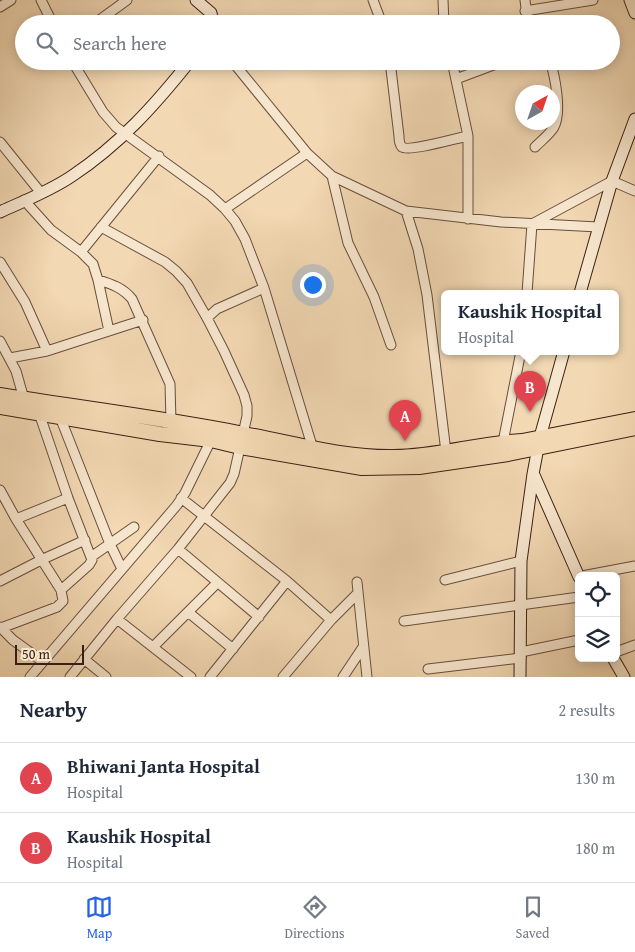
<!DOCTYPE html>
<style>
:root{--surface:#fff;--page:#f2f2f3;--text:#1f2937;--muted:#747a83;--line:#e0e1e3;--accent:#2563eb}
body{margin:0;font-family:"Gentium Book Plus",serif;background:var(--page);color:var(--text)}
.controls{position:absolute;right:15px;bottom:15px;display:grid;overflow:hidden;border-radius:8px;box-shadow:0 2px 12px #0003}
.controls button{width:45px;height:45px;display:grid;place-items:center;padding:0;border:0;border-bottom:1px solid var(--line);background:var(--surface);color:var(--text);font:25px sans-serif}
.compass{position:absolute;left:515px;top:85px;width:45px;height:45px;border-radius:50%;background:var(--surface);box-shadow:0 2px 12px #0003;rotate:40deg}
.scale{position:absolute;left:15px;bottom:12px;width:69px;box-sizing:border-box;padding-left:5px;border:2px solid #3c2014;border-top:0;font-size:14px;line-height:18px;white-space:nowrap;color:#3c2014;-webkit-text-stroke:4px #f7e6ce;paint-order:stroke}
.you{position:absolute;left:312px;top:284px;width:18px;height:18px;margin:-12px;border:4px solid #fff;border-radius:50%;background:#1a73e8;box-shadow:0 0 0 8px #1a73e833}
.badge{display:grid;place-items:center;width:32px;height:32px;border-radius:50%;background:var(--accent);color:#fff;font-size:16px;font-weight:700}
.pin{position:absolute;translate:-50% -41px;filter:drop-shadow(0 1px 2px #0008)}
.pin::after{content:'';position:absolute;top:26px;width:18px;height:15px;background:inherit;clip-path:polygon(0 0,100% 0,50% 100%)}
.popup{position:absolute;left:441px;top:290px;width:178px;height:65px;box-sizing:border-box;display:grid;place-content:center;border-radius:8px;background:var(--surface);filter:drop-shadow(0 1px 4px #0005);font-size:16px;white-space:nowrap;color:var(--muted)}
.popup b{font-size:19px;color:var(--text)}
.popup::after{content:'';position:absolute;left:50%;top:100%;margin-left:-10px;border:10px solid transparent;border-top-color:var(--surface)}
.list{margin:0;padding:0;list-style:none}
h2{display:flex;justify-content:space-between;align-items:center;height:65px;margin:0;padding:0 20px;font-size:21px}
h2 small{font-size:16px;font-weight:400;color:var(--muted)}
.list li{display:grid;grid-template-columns:32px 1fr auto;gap:15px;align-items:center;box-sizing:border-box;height:70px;padding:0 20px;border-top:1px solid var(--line)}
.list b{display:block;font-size:19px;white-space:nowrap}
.list p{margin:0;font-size:16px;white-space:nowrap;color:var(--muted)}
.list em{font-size:16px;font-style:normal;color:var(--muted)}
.icon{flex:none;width:28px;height:28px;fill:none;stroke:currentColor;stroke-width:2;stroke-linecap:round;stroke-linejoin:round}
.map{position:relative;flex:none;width:635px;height:677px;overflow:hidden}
.search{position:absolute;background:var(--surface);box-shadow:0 2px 12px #0003;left:15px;right:15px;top:15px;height:55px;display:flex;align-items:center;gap:12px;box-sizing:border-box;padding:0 18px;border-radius:28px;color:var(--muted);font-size:19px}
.sheet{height:205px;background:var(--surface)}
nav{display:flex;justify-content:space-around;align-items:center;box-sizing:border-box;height:70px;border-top:1px solid var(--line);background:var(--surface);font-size:14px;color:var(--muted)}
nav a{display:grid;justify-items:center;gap:2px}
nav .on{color:var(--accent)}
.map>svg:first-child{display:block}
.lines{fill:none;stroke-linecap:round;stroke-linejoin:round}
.street-casing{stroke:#6a4e3c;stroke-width:11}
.secondary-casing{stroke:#3c2014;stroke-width:13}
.primary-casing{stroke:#3c2014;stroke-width:16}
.street{stroke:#f7e6ce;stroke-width:9}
.secondary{stroke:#f7e6ce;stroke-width:11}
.primary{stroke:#f2d8b3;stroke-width:14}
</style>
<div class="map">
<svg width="635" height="677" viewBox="0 0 635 677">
<rect width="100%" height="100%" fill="#f2d8b3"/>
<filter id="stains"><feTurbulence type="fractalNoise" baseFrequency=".004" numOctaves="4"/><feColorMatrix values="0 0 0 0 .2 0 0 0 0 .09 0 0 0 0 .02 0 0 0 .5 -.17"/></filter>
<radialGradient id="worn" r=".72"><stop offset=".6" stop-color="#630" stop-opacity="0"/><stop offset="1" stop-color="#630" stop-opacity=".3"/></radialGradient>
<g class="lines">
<defs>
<path id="street" d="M 41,0 L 53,24
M 373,0 L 382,24
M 443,0 L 444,24
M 525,0 L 528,24
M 0,7 L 11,0
M 525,11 L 593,0
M 94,24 L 127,0
M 72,61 L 103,112 L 116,127 L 210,195 L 225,209 L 235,221 L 245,239 L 264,288 L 313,449
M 232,61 L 307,153 L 332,176 L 406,211 L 501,222 L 598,227
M 390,61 L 399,136 C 399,139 399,144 402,147 C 409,152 457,138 468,136 L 468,219
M 452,61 L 468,136
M 456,79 L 504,61
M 0,142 L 41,193
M 535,147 C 541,141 550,134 554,127 C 562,112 555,76 550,61
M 332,176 L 348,243 L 374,297 L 391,345
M 24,200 L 51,230 L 81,252 L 93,264 L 98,280 L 109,331
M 225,209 L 307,153
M 406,211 L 418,249 L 427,295 L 446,452
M 81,252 L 159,156
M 0,262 L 25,302 L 47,351
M 98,280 C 112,284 123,288 132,299 L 170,384 L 171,422
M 527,293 L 532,224 L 612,181 L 635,191
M 207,318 L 217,309 L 264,288
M 0,341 L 16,371 L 24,399
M 10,358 L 47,351 L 143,320
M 39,413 L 68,498 L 92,560 L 89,565 L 61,590
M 60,417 L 110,544 L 122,569
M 503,442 L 521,351
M 0,490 L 16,519 L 61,590 L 63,601 L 57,607 L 1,628
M 181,498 L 287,581 L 331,620
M 16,519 L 68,498
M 178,549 L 259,617
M 91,557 L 134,527
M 582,576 L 635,566
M 445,580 L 521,561
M 0,581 L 41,560 L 85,540
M 357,582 L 367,677
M 188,612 L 233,649
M 117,619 L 191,677
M 404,621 L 579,597
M 0,627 L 13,640 L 42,661
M 154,646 L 217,583
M 521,652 L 579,640
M 616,652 L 635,645
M 84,659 L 106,677
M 428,669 L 521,658
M 30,677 L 177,505 L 185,493 L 211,440
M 70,677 L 117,619 L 178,549 L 230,483 L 234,474 L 247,416 L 247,406 L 244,395 L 224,351 L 207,318 L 187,283 L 176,271 L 165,262 L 101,227
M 210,677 L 287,581
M 283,677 L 331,620 L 358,593
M 343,677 L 363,647"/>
<path id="secondary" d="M 196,0 L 211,13 L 213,24
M 630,0 L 635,13
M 0,212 C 24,201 50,191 72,176 C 120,144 154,106 190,61
M 580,293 L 612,181 L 635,119
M 534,475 L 579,577
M 613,658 L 624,677
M 520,677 L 521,561 L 533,474 L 540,437 L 564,351"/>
<path id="primary" d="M 0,395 C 81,408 163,418 244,434 C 294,443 343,458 394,457 C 437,457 479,443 522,441 L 635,419
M 0,407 L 160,434 L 211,440 L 240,447 L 362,468 L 419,467 L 508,454 L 635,428"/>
</defs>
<!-- street casing -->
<use href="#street" class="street-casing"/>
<!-- secondary casing -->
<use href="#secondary" class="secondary-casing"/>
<!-- primary casing -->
<use href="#primary" class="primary-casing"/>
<!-- street -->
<use href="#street" class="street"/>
<!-- secondary -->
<use href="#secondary" class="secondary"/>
<!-- primary -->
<use href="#primary" class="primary"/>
</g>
<rect width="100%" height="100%" filter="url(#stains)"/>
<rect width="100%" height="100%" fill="url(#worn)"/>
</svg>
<div class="controls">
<button><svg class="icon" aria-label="locate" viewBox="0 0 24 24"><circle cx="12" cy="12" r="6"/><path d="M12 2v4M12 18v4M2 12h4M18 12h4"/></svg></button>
<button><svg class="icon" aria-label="layers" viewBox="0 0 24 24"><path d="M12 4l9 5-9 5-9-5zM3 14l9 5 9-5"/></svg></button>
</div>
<svg class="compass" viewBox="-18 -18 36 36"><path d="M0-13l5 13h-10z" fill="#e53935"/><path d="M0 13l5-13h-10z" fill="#747a83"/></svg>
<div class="scale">50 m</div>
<div class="you"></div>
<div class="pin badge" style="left:405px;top:441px;background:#e0444e">A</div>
<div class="pin badge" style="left:530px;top:412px;background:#e0444e">B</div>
<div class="popup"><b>Kaushik Hospital</b>Hospital</div>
<div class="search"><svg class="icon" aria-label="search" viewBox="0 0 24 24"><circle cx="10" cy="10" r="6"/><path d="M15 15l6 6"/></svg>Search here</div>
</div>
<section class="sheet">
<h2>Nearby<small>2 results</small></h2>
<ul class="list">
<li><span class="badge" style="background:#e0444e">A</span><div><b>Bhiwani Janta Hospital</b><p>Hospital</p></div><em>130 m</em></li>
<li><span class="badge" style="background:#e0444e">B</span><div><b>Kaushik Hospital</b><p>Hospital</p></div><em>180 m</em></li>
</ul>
</section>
<nav>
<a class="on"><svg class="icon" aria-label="map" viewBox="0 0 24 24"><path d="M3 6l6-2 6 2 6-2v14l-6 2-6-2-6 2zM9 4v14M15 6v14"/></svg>Map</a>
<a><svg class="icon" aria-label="directions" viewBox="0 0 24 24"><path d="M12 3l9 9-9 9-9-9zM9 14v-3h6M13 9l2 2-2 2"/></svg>Directions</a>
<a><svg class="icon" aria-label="saved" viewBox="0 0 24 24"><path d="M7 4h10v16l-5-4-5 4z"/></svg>Saved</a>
</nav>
